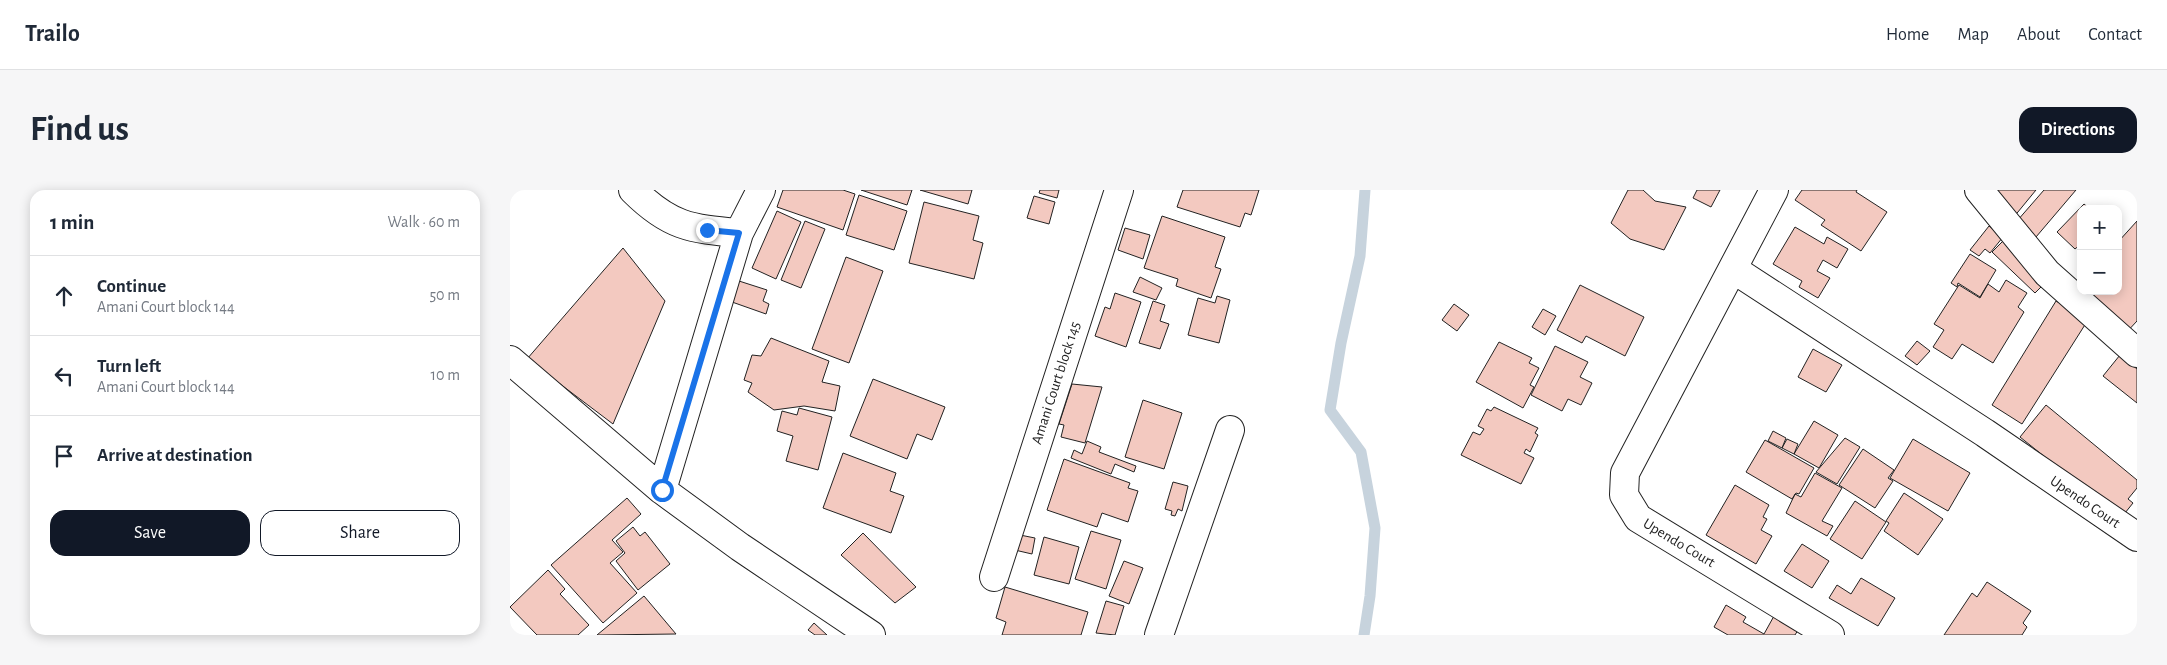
<!DOCTYPE html>
<meta charset="utf-8">
<style>
:root{--surface:#fff;--page:#f6f6f7;--text:#1f2937;--muted:#747a83;--line:#e0e1e3;--accent:#111827}
body{margin:0;font-family:"Alegreya Sans",sans-serif;background:var(--page);color:var(--text)}
.controls{position:absolute;right:15px;top:15px;display:grid;overflow:hidden;border-radius:10px;box-shadow:0 2px 12px #0003}
.controls button{width:45px;height:45px;display:grid;place-items:center;padding:0;border:0;border-bottom:1px solid var(--line);background:var(--surface);color:var(--text);font:25px sans-serif}
.stop{position:absolute;width:15px;height:15px;margin:-11px;border:4px solid #1a73e8;border-radius:50%;background:#fff}
.stop.end{background:#1a73e8;border-color:#fff;box-shadow:0 1px 5px #0008}
.list{margin:0;padding:0;list-style:none}
h2{display:flex;justify-content:space-between;align-items:center;height:65px;margin:0;padding:0 20px;font-size:21px}
h2 small{font-size:16px;font-weight:400;color:var(--muted)}
.list li{display:grid;grid-template-columns:32px 1fr auto;gap:15px;align-items:center;box-sizing:border-box;height:80px;padding:0 20px;border-top:1px solid var(--line)}
.list b{display:block;font-size:19px;white-space:nowrap}
.list p{margin:0;font-size:16px;white-space:nowrap;color:var(--muted)}
.list em{font-size:16px;font-style:normal;color:var(--muted)}
.actions{display:flex;gap:10px;padding:15px 20px}
.actions a{flex:1;padding:11px 0;border:1px solid var(--accent);border-radius:15px;text-align:center;font-size:18px;color:var(--accent)}
.actions .main{background:var(--accent);color:#fff}
.icon{flex:none;width:28px;height:28px;fill:none;stroke:currentColor;stroke-width:2;stroke-linecap:round;stroke-linejoin:round}
.map{position:relative;flex:none;width:1627px;height:445px;overflow:hidden;border-radius:15px}
header{display:flex;align-items:center;gap:30px;box-sizing:border-box;height:70px;padding:0 25px;background:var(--surface);border-bottom:1px solid var(--line)}
header strong{font-size:24px}
nav{display:flex;gap:28px;margin-inline-start:auto;font-size:18px}
.intro{display:flex;align-items:center;justify-content:space-between;box-sizing:border-box;height:120px;padding:0 30px}
h1{margin:0;font-size:35px}
.button{padding:12px 22px;border-radius:15px;background:var(--accent);color:#fff;font-size:18px;font-weight:700}
main{display:flex;gap:30px;padding:0 30px}
aside{flex:1;background:var(--surface);border-radius:15px;box-shadow:0 2px 12px #0003}
.map>svg:first-child{display:block}
.lines{fill:none;stroke-linecap:round;stroke-linejoin:round}
.stream{stroke:#c7d3dd;stroke-width:11}
.building{fill:#f3c9c0;stroke:#222}
.street-casing{stroke:#222;stroke-width:30}
.street{stroke:#fff;stroke-width:28}
.route{stroke:#1a73e8;stroke-width:6}
.labels{text-anchor:middle;dominant-baseline:central;stroke-width:4;stroke-linejoin:round;paint-order:stroke}
.street-label{font-size:15px;fill:#222;stroke:#fff}
</style>
<header>
<strong>Trailo</strong>
<nav><a>Home</a><a>Map</a><a>About</a><a>Contact</a></nav>
</header>
<div class="intro"><h1>Find us</h1><a class="button">Directions</a></div>
<main>
<aside>
<h2>1 min<small>Walk · 60 m</small></h2>
<ul class="list">
<li><svg class="icon" aria-label="ahead" viewBox="0 0 24 24"><path d="M12 20V5M6 11l6-6 6 6"/></svg><div><b>Continue</b><p>Amani Court block 144</p></div><em>50 m</em></li>
<li><svg class="icon" aria-label="left" viewBox="0 0 24 24"><path d="M17 20v-9H6M10 6l-5 5 5 5"/></svg><div><b>Turn left</b><p>Amani Court block 144</p></div><em>10 m</em></li>
<li><svg class="icon" aria-label="arrive" viewBox="0 0 24 24"><path d="M6 21V4h12l-3 4 3 4H6"/></svg><div><b>Arrive at destination</b></div></li>
</ul>
<div class="actions"><a class="main">Save</a><a>Share</a></div>
</aside>
<div class="map">
<svg width="1627" height="445" viewBox="0 0 1627 445">
<rect width="100%" height="100%" fill="#fff"/>
<g class="lines">
<!-- stream -->
<path class="stream" d="M 854,445 L 860,406 L 865,338 L 851,262 L 820,220 L 831,153 L 850,66 L 855,0"/>
</g>
<!-- building -->
<path class="building" d="M 273,0 L 333,0 L 345,4 L 333,40 L 267,17 Z
M 351,0 L 402,0 L 397,15 Z
M 410,0 L 462,0 L 458,14 Z
M 530,0 L 549,0 L 547,8 L 529,3 Z
M 673,0 L 749,0 L 741,25 L 735,23 L 730,37 L 667,17 Z
M 1118,0 L 1133,0 L 1145,11 L 1176,17 L 1154,60 L 1120,49 L 1101,33 Z
M 1187,0 L 1210,0 L 1201,17 L 1183,8 Z
M 1292,0 L 1347,0 L 1346,2 L 1377,22 L 1351,61 L 1311,35 L 1315,30 L 1285,10 Z
M 1482,0 L 1526,0 L 1503,28 Z
M 1534,0 L 1566,0 L 1526,47 L 1507,31 Z
M 349,5 L 397,21 L 384,60 L 336,45 Z
M 524,6 L 545,12 L 539,34 L 517,28 Z
M 414,12 L 469,26 L 463,50 L 473,53 L 464,89 L 399,73 Z
M 1574,14 L 1580,19 L 1571,19 L 1571,54 L 1565,59 L 1547,42 Z
M 267,21 L 291,32 L 266,89 L 242,78 Z
M 652,26 L 715,47 L 705,77 L 711,79 L 701,108 L 666,96 L 668,89 L 634,78 Z
M 295,31 L 315,39 L 291,98 L 271,90 Z
M 1627,31 L 1627,131 L 1614,145 L 1564,102 L 1571,94 L 1571,101 L 1608,101 L 1608,52 Z
M 1479,36 L 1493,47 L 1480,63 L 1475,59 L 1469,66 L 1460,60 Z
M 1285,37 L 1314,54 L 1317,47 L 1338,59 L 1327,78 L 1313,70 L 1307,81 L 1320,88 L 1308,108 L 1289,97 L 1292,91 L 1263,74 Z
M 615,38 L 640,45 L 633,69 L 608,60 Z
M 1494,50 L 1537,91 L 1525,103 L 1482,62 Z
M 113,58 L 155,111 L 103,234 L 17,169 Z
M 1460,64 L 1486,80 L 1470,107 L 1448,93 L 1447,97 L 1441,93 Z
M 336,67 L 373,81 L 339,173 L 302,159 Z
M 630,87 L 652,98 L 646,110 L 623,102 Z
M 1496,90 L 1517,103 L 1508,117 L 1514,122 L 1483,173 L 1452,154 L 1442,169 L 1423,157 L 1434,140 L 1424,134 L 1449,95 L 1470,108 L 1478,94 L 1489,102 Z
M 229,91 L 257,100 L 253,111 L 259,114 L 256,124 L 222,112 Z
M 1070,95 L 1134,127 L 1115,166 L 1076,146 L 1072,153 L 1047,140 Z
M 605,103 L 631,112 L 616,157 L 585,146 L 595,117 L 600,119 Z
M 707,106 L 720,110 L 709,153 L 678,145 L 688,108 L 705,113 Z
M 643,111 L 655,115 L 650,131 L 659,134 L 650,159 L 629,153 Z
M 1546,111 L 1578,130 L 1512,234 L 1482,215 Z
M 944,114 L 959,125 L 947,141 L 932,130 Z
M 1033,119 L 1046,126 L 1035,145 L 1022,137 Z
M 261,148 L 319,171 L 312,192 L 330,196 L 325,221 L 294,216 L 264,220 L 238,202 L 242,193 L 234,190 L 242,165 L 251,166 Z
M 1407,151 L 1420,161 L 1407,175 L 1395,166 Z
M 989,152 L 1022,168 L 1019,173 L 1029,178 L 1020,195 L 1024,197 L 1013,218 L 966,192 Z
M 1045,156 L 1078,172 L 1070,187 L 1082,193 L 1071,215 L 1058,209 L 1052,221 L 1021,205 Z
M 1303,159 L 1332,175 L 1316,202 L 1288,187 Z
M 1610,165 L 1627,179 L 1627,213 L 1593,186 Z
M 363,189 L 435,217 L 422,250 L 407,244 L 397,269 L 340,246 Z
M 562,194 L 592,197 L 575,253 L 551,247 L 554,235 L 549,234 Z
M 633,210 L 672,223 L 654,279 L 615,267 Z
M 1536,215 L 1627,290 L 1627,298 L 1618,309 L 1623,313 L 1611,328 L 1510,247 Z
M 984,217 L 1028,238 L 1025,243 L 1028,245 L 1020,262 L 1016,259 L 1014,263 L 1024,268 L 1011,294 L 951,265 L 963,242 L 970,245 L 974,239 L 968,236 L 977,219 L 981,221 Z
M 289,218 L 322,227 L 308,280 L 276,271 L 283,246 L 267,241 L 272,221 L 287,225 Z
M 1304,231 L 1328,245 L 1309,278 L 1284,264 Z
M 1263,241 L 1276,248 L 1272,258 L 1258,251 Z
M 1335,248 L 1350,257 L 1327,294 L 1306,282 Z
M 1277,249 L 1288,254 L 1284,264 L 1272,258 Z
M 1403,249 L 1460,283 L 1438,321 L 1380,288 Z
M 1255,250 L 1304,278 L 1289,304 L 1286,303 L 1282,309 L 1236,282 Z
M 577,251 L 591,257 L 589,262 L 626,276 L 624,282 L 605,274 L 601,284 L 561,268 L 564,260 L 572,264 Z
M 1353,259 L 1384,280 L 1378,288 L 1383,291 L 1365,318 L 1329,295 Z
M 333,263 L 386,283 L 380,301 L 394,306 L 381,343 L 313,318 Z
M 554,269 L 620,293 L 618,298 L 628,301 L 618,332 L 592,323 L 587,337 L 537,320 Z
M 1305,283 L 1332,298 L 1312,331 L 1323,336 L 1317,346 L 1276,323 L 1285,304 L 1291,307 Z
M 663,292 L 678,296 L 672,321 L 668,319 L 665,326 L 661,325 L 662,321 L 655,319 Z
M 1225,295 L 1259,315 L 1253,327 L 1257,329 L 1251,340 L 1262,346 L 1246,374 L 1196,345 Z
M 1394,303 L 1433,329 L 1408,365 L 1374,341 L 1379,333 L 1376,331 Z
M 117,308 L 131,324 L 102,350 L 113,362 L 100,373 L 127,403 L 93,433 L 41,375 Z
M 1345,311 L 1376,332 L 1352,369 L 1320,349 Z
M 123,337 L 130,346 L 135,342 L 160,374 L 128,400 L 106,371 L 115,363 L 106,351 Z
M 581,341 L 611,350 L 596,399 L 565,389 Z
M 353,343 L 406,397 L 385,413 L 331,365 Z
M 500,343 L 525,348 L 522,364 L 496,358 Z
M 534,347 L 569,357 L 559,394 L 524,385 Z
M 1292,354 L 1319,371 L 1302,398 L 1274,381 Z
M 614,371 L 633,378 L 619,414 L 599,406 Z
M 38,380 L 55,399 L 50,404 L 79,435 L 68,445 L 27,445 L 0,417 Z
M 1351,388 L 1385,408 L 1368,436 L 1319,408 L 1327,395 L 1341,404 Z
M 1477,392 L 1521,421 L 1513,433 L 1517,437 L 1512,445 L 1434,445 L 1462,403 L 1467,407 Z
M 495,397 L 578,422 L 571,445 L 492,445 L 496,432 L 486,428 Z
M 134,406 L 166,444 L 87,445 Z
M 596,411 L 614,416 L 605,445 L 586,443 Z
M 1216,415 L 1236,427 L 1233,432 L 1254,444 L 1264,426 L 1288,440 L 1285,445 L 1218,445 L 1204,437 Z
M 304,433 L 317,445 L 305,445 L 298,440 Z"/>
<g class="lines">
<defs>
<path id="street" d="M 123,0 C 159,36 180,39 229,43
M 1264,0 L 1115,283 L 1114,305 L 1128,328 L 1320,445
M 1469,0 L 1537,83 L 1627,163
M 1223,79 L 1475,243 L 1627,347
M 0,170 L 152,300 L 230,357 L 361,445
M 152,300 L 229,43 L 251,0
M 484,387 L 609,0
M 649,445 L 720,240"/>
</defs>
<!-- street casing -->
<use href="#street" class="street-casing"/>
<!-- street -->
<use href="#street" class="street"/>
</g>
<g class="lines">
<!-- route -->
<path class="route" d="M 152,300 L 229,43 L 197,40"/>
</g>
<g class="labels">
<!-- street labels -->
<g class="street-label">
<text transform="translate(546 193) rotate(-72)">Amani Court block 145</text>
<text transform="translate(1575 312) rotate(34)">Upendo Court</text>
<text transform="translate(1169 353) rotate(31)">Upendo Court</text>
</g>
</g>
</svg>
<div class="controls">
<button>+</button>
<button>−</button>
</div>
<div class="stop" style="left:152px;top:300px"></div>
<div class="stop end" style="left:197px;top:40px"></div>
</div>
</main>
